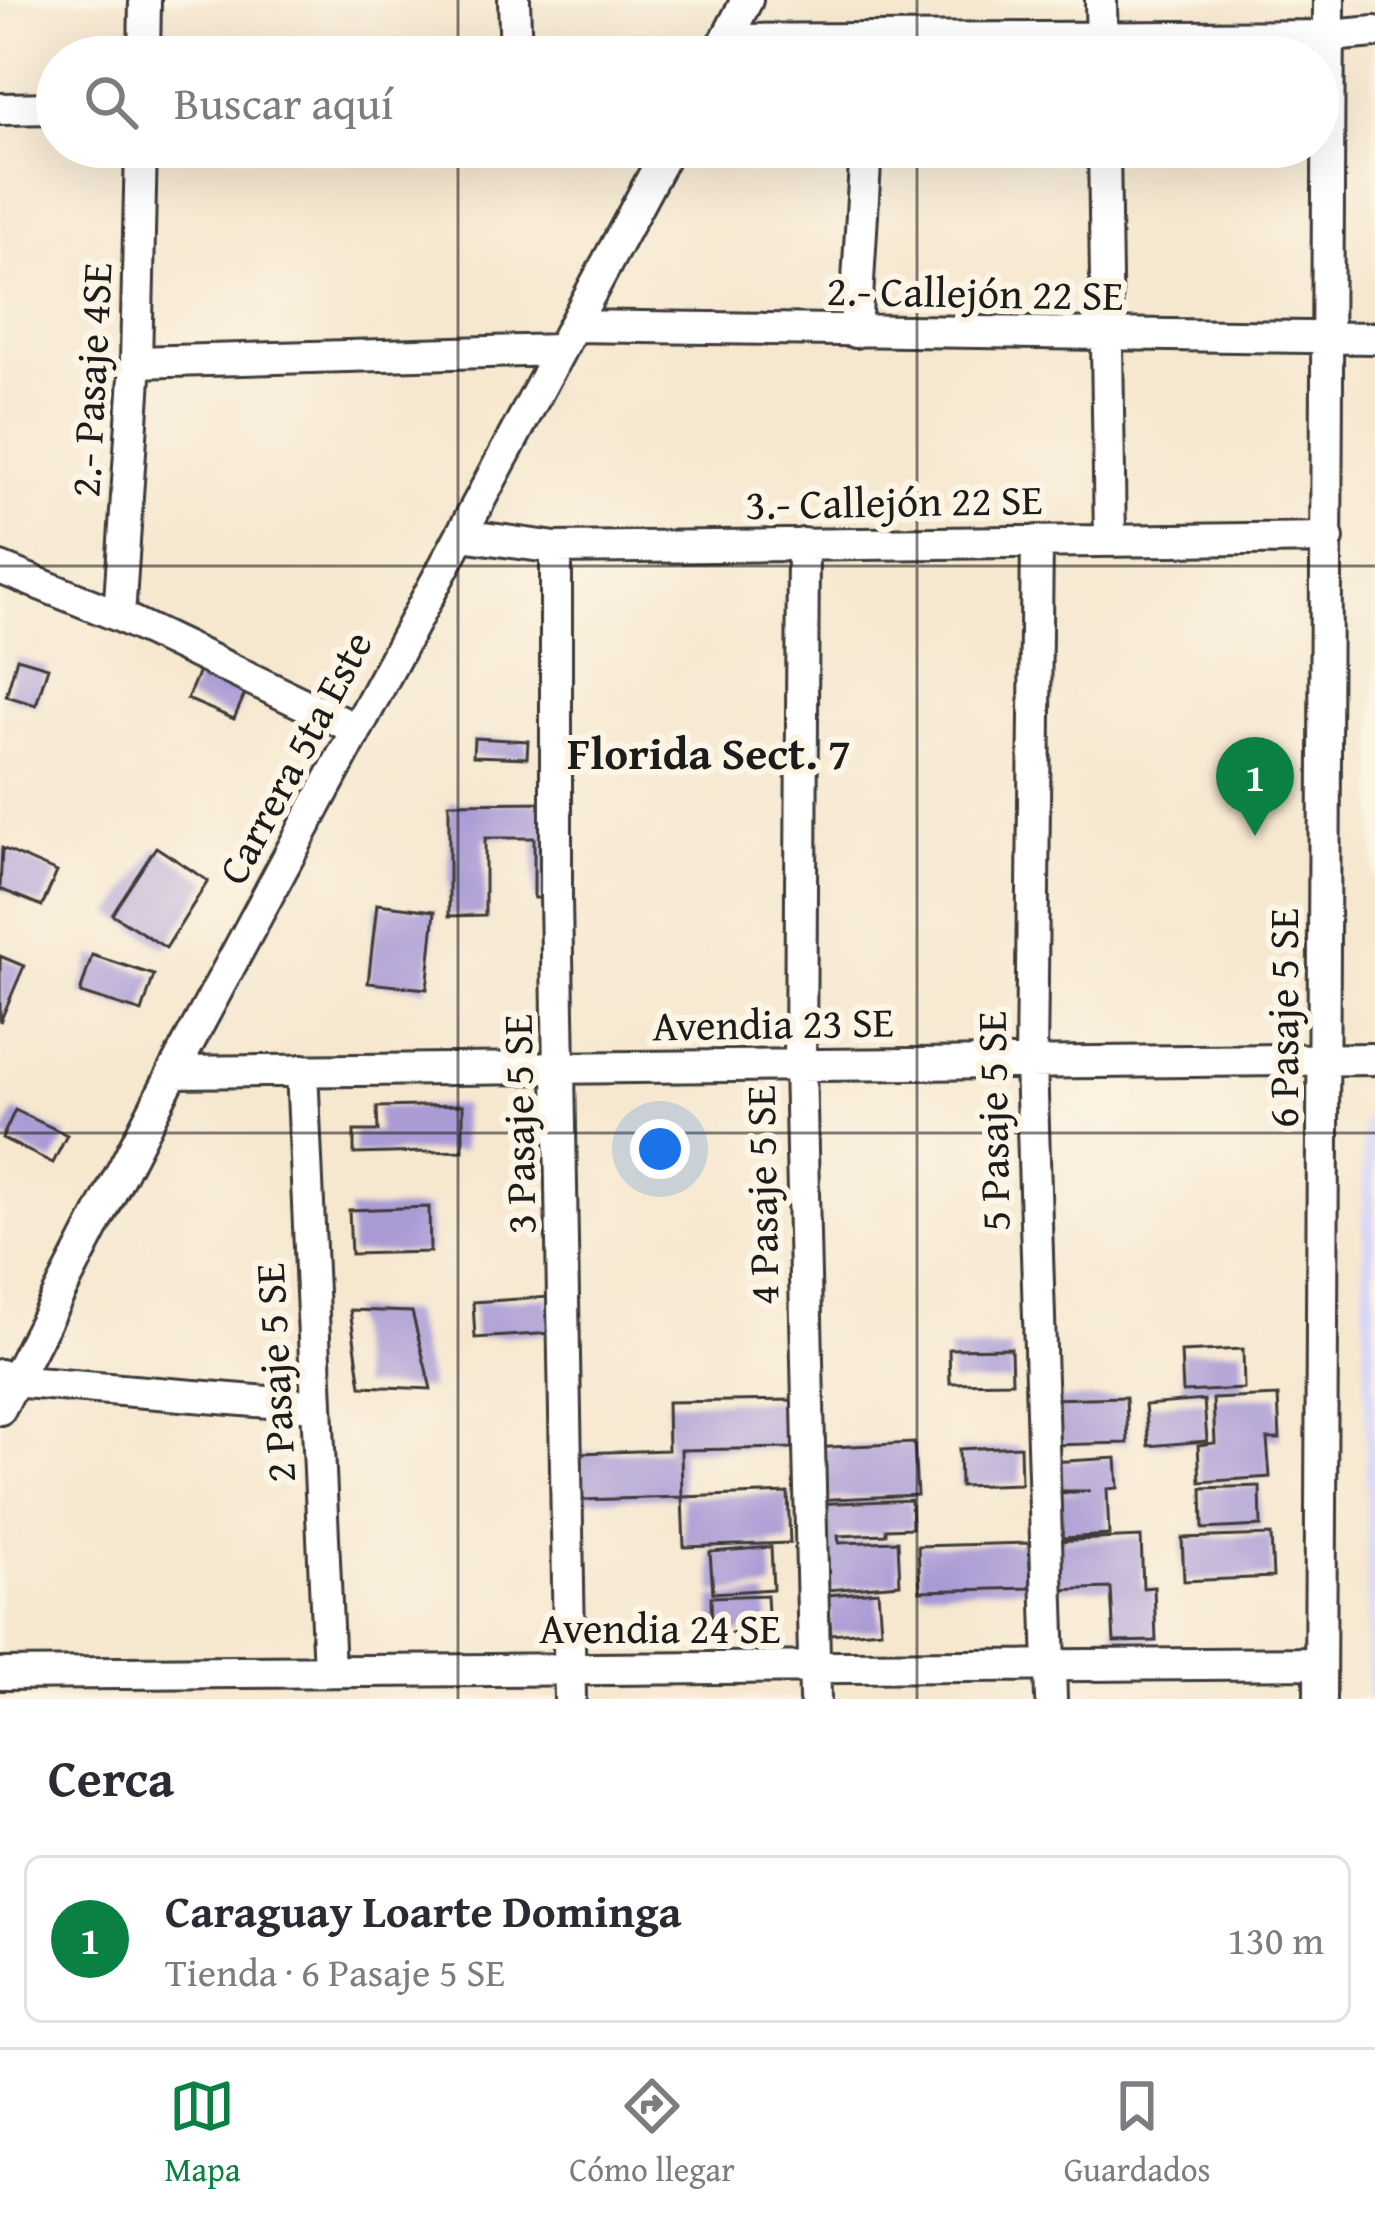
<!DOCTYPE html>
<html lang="es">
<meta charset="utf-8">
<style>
:root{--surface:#fff;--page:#f7f7f7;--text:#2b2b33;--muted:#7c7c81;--line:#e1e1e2;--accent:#0b8043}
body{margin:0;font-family:"Gentium Book Plus",serif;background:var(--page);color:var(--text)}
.you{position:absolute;left:660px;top:1149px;width:42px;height:42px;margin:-30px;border:9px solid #fff;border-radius:50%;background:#1a73e8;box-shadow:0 0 0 18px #1a73e833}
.badge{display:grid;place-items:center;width:78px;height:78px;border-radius:50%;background:var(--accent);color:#fff;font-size:39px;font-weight:700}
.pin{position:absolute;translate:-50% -99px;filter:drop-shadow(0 3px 6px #0008)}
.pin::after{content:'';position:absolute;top:63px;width:42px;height:36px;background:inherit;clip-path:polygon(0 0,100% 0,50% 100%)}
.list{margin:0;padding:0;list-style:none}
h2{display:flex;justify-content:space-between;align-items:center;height:156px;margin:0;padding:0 48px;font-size:51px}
h2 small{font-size:39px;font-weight:400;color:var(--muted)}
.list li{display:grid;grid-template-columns:78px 1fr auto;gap:36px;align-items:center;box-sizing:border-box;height:168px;margin:0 24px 24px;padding:0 24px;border:3px solid var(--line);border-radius:18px}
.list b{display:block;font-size:45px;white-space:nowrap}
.list p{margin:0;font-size:39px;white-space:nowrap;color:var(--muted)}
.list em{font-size:39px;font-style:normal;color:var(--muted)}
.icon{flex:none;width:66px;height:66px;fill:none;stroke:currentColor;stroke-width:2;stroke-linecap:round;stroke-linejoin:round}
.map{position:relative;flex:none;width:1375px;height:1699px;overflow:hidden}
.search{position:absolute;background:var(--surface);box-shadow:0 12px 48px #0002;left:36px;right:36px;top:36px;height:132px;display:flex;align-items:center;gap:30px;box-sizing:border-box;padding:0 42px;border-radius:66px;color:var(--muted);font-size:45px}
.sheet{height:348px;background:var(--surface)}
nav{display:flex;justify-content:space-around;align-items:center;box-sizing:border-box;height:168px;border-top:3px solid var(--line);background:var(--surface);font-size:33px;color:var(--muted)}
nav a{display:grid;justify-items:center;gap:6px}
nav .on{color:var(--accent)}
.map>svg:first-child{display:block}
.built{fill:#d7d7f8}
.building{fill:#aa9bd5}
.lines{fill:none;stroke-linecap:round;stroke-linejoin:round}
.minor-casing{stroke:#3d3a37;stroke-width:36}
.minor{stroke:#fff;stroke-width:30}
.grid{fill:none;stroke:#1c1c1c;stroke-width:3;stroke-opacity:0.55}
.labels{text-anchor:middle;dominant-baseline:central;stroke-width:12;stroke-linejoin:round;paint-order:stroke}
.street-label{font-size:42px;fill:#1c1c1c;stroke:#fcf5e5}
.neighbourhood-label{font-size:45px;font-weight:bold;fill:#1c1c1c;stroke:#fcf5e5}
</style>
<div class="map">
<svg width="1375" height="1699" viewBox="0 0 1375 1699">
<rect width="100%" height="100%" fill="#fcf5e5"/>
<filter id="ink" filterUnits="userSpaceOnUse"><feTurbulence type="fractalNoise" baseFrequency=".00833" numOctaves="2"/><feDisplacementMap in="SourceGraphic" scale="24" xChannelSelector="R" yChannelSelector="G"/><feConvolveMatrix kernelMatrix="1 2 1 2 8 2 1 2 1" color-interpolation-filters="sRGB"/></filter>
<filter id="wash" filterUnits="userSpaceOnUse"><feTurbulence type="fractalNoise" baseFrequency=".004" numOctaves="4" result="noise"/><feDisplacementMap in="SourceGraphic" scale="48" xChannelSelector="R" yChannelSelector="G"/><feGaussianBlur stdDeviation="2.7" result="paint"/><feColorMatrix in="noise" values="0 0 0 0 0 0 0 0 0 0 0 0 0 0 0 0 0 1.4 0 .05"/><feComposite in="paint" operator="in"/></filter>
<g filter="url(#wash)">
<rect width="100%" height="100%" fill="#f6e7cf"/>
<!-- built -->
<path class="built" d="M 1362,1119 L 1375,1119 L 1375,1699 L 1368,1699 Z"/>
<g id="blocks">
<!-- building -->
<path class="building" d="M 17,658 L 48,667 L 36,705 L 6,696 Z
M 199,671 L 246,691 L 234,719 L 187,699 Z
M 474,738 L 528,741 L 527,758 L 473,756 Z
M 556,802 L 556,898 L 534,898 L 534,838 L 485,838 L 485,915 L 449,916 L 449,803 Z
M 156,847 L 208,881 L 166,948 L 112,914 Z
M 2,848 L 57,872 L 42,906 L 0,889 Z
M 377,904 L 435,911 L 427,989 L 368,983 Z
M 92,955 L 154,975 L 142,1012 L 80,993 Z
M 0,956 L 24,966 L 0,1022 Z
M 463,1105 L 463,1151 L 354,1154 L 354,1131 L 378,1131 L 377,1107 Z
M 15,1110 L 67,1135 L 53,1163 L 2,1138 Z
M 429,1207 L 430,1252 L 351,1254 L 349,1210 Z
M 549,1297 L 552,1333 L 475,1338 L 473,1302 Z
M 350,1310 L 412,1312 L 431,1389 L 361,1386 Z
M 1011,1348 L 1012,1382 L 950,1383 L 949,1349 Z
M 1243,1349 L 1244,1389 L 1183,1392 L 1181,1352 Z
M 1278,1396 L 1280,1439 L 1267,1439 L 1270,1477 L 1200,1482 L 1198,1445 L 1215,1443 L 1213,1399 Z
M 1126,1397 L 1128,1443 L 1050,1445 L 1049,1399 Z
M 792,1400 L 793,1448 L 681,1450 L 682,1497 L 580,1500 L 579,1453 L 668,1450 L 667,1402 Z
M 1204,1400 L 1207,1441 L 1149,1446 L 1145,1405 Z
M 914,1443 L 917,1495 L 814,1500 L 811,1448 Z
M 1020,1446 L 1021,1484 L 960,1486 L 959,1449 Z
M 1116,1458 L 1118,1488 L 1107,1489 L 1109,1535 L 1049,1539 L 1046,1494 L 1090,1491 L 1053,1491 L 1051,1462 Z
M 1260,1486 L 1261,1526 L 1203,1529 L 1202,1488 Z
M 788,1493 L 790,1543 L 684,1547 L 682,1497 Z
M 911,1500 L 912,1528 L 886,1529 L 886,1534 L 838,1536 L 839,1543 L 898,1541 L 900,1584 L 815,1591 L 812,1504 Z
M 1271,1535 L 1273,1577 L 1184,1581 L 1182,1538 Z
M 1141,1537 L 1143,1588 L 1154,1587 L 1156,1641 L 1114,1642 L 1111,1588 L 1052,1590 L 1050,1541 Z
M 1029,1543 L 1031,1588 L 920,1591 L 918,1546 Z
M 771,1547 L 773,1589 L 713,1593 L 710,1552 Z
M 878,1591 L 881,1630 L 831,1634 L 828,1595 Z
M 767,1595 L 769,1632 L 712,1634 L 711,1597 Z"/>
</g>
</g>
<g filter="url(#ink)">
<use href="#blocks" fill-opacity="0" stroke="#3d3a37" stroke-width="3"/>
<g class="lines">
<defs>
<path id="minor" d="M 514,0 L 516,57
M 1101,0 L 1102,54
M 726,40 L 1330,36 L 1375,32
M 719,53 L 747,0
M 144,57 L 145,0
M 0,109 L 57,108
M 1104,147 L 1110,541
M 573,326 L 1375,338
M 855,332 L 866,147
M 136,362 L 559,350
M 461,535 L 556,548 L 1328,538
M 1037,541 L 1031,1063 L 1051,1699
M 803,544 L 800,1065 L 815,1699
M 556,548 L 556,898 L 570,1699
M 0,568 L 119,616 L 356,729
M 119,616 L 136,362 L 141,147
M 302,1070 L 329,1671
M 173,1072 L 1375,1059
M 0,1375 L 11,1381 L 317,1406
M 0,1409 L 173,1072 L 669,147
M 0,1674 L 1320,1663
M 1320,1699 L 1329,0"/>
</defs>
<!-- minor casing -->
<use href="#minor" class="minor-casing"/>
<!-- minor -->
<use href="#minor" class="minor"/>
</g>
</g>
<!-- grid -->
<path class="grid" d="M 458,0 L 458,57M 917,0 L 917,57M 458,147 L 458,1699M 917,147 L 917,1699M 0,566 L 1375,566M 0,1133 L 1375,1133"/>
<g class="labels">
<!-- street labels -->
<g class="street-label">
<text transform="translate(975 292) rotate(1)">2.- Callejón 22 SE</text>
<text transform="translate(90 380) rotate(-87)">2.- Pasaje 4SE</text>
<text transform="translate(894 501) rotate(-1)">3.- Callejón 22 SE</text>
<text transform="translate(294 757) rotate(-62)">Carrera 5ta Este</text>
<text transform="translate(1282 1018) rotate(-90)">6 Pasaje 5 SE</text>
<text transform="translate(773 1023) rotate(-1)">Avendia 23 SE</text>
<text transform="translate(992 1121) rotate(-91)">5 Pasaje 5 SE</text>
<text transform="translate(518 1124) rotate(-91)">3 Pasaje 5 SE</text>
<text transform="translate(761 1195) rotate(-91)">4 Pasaje 5 SE</text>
<text transform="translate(274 1373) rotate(-93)">2 Pasaje 5 SE</text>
<text x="660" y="1627">Avendia 24 SE</text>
</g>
<!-- neighbourhood labels -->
<g class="neighbourhood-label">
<text x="709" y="752">Florida Sect. 7</text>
</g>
</g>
</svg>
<div class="you"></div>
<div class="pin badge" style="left:1255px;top:836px">1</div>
<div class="search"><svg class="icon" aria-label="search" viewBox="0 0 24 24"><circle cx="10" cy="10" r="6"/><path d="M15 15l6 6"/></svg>Buscar aquí</div>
</div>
<section class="sheet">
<h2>Cerca<small></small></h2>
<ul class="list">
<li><span class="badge">1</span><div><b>Caraguay Loarte Dominga</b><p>Tienda · 6 Pasaje 5 SE</p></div><em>130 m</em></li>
</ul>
</section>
<nav>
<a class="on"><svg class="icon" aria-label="map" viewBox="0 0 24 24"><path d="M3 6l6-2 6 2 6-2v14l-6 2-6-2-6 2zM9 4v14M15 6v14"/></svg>Mapa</a>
<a><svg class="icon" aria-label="directions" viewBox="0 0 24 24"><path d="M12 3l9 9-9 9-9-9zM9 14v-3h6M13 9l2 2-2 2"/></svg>Cómo llegar</a>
<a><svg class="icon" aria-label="saved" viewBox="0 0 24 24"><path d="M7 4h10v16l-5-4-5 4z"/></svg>Guardados</a>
</nav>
